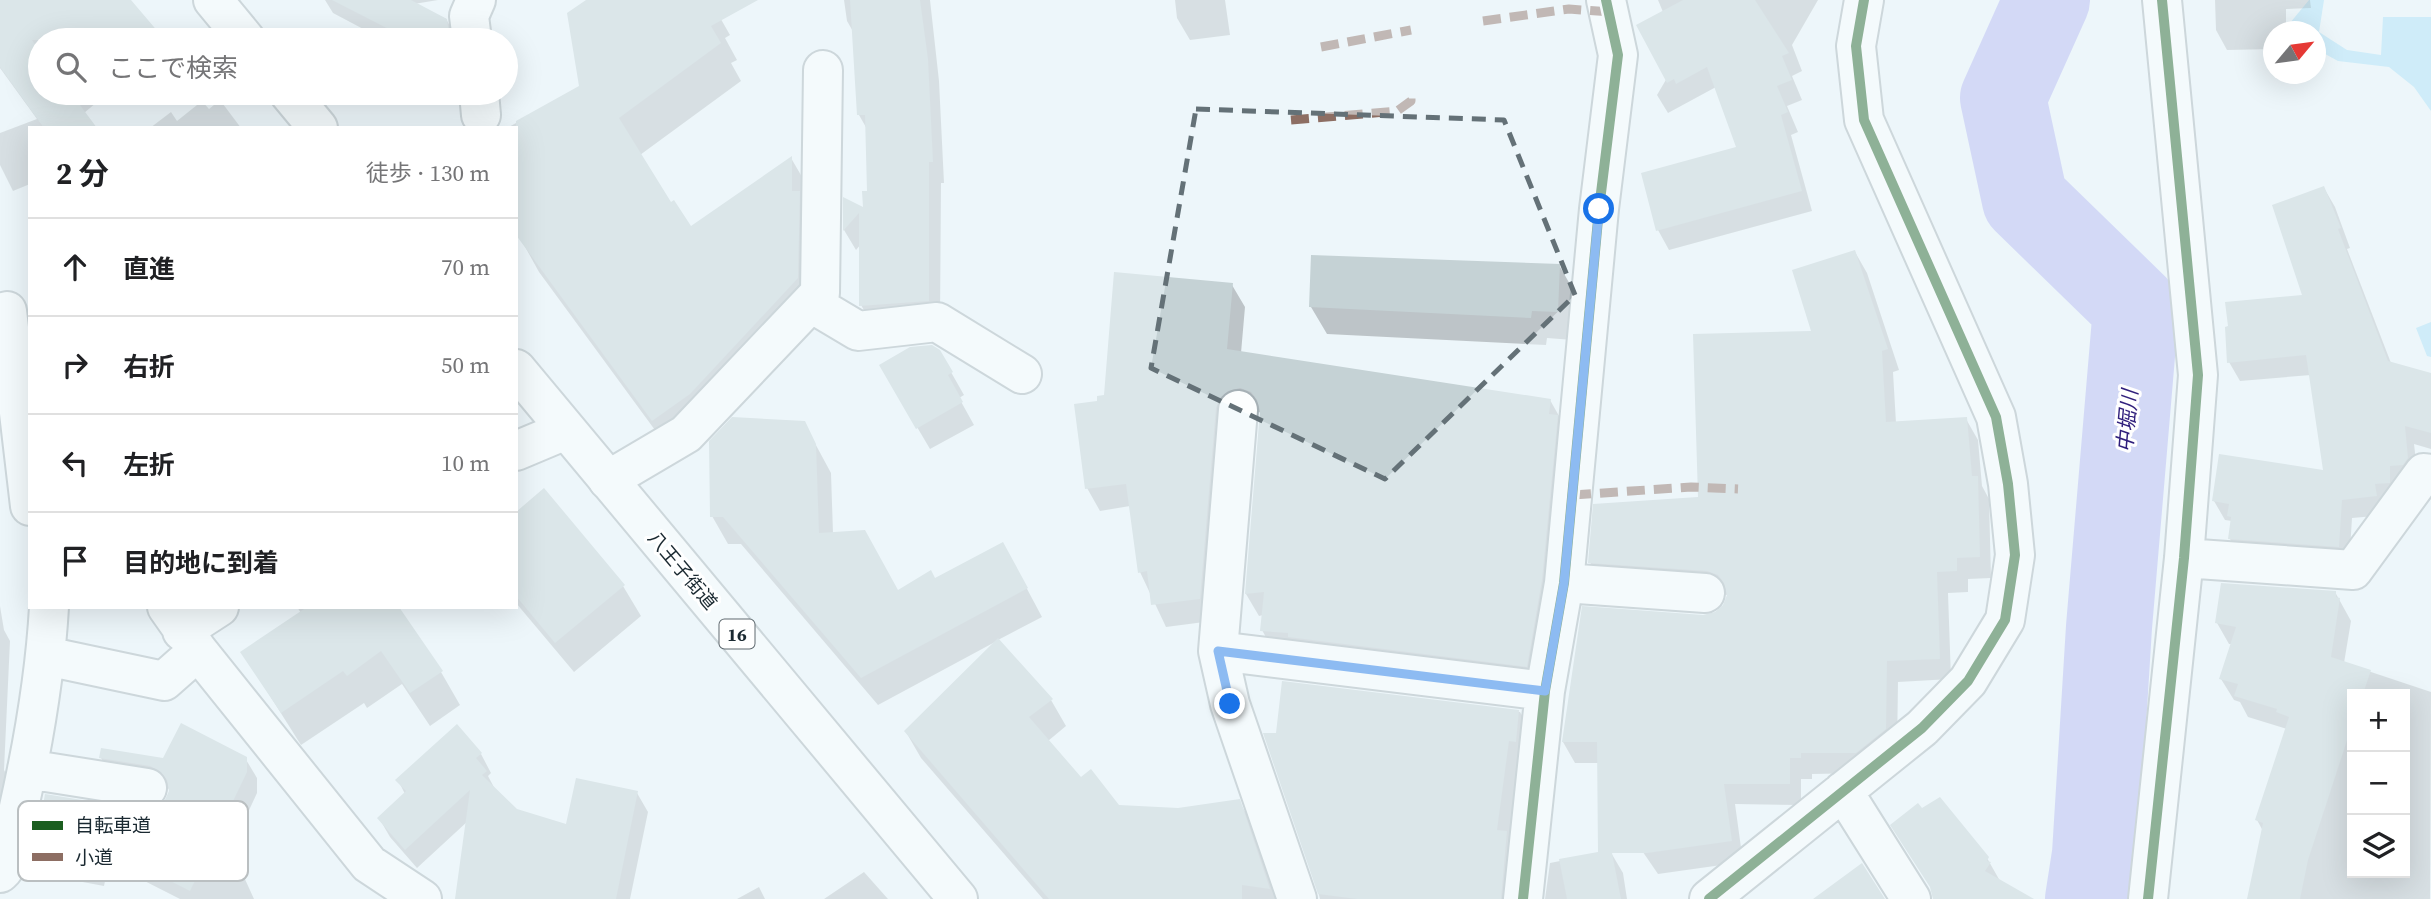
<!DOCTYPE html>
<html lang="ja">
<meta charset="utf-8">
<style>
:root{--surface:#fff;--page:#f2f2f2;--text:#202124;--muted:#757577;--line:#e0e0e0}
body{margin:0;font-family:"Source Serif 4","Noto Sans JP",serif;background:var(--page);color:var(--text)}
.controls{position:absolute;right:21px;bottom:21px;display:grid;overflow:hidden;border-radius:0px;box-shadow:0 7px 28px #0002}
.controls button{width:63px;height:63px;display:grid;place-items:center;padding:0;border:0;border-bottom:2px solid var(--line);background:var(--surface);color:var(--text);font:35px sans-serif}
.compass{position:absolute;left:2263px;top:21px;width:63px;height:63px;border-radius:50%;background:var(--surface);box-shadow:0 7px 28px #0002;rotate:61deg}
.stop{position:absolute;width:21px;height:21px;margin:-16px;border:5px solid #1a73e8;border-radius:50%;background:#fff}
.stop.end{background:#1a73e8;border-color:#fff;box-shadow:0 2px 7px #0008}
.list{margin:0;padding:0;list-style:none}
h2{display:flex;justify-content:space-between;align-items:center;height:91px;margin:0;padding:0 28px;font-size:30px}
h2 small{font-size:23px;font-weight:400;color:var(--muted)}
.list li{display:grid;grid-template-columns:46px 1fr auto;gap:21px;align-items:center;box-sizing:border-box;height:98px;padding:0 28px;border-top:2px solid var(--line)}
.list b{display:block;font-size:26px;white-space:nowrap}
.list em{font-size:23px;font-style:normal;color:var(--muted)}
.icon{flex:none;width:38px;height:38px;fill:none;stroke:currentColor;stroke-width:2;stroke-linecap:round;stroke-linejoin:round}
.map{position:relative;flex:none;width:2431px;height:899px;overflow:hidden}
.search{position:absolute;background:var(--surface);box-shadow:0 7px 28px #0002;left:28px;top:28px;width:490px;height:77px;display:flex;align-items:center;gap:18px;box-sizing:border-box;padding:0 24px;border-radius:38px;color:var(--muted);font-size:26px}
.panel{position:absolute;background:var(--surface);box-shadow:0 7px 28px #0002;left:28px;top:126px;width:490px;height:483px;border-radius:0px}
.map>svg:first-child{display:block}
.green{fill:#aae1f9}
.shadow{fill:#0003;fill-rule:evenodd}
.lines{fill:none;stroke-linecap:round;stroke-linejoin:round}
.river{stroke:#b4b7f2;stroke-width:86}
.building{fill:#c5d2d5}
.minor-casing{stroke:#a6b1b6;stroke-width:42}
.highway-casing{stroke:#a6b1b6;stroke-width:42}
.minor{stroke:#fcfefe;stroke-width:38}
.highway{stroke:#fcfefe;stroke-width:38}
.quiet{stroke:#8d6e63;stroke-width:9;stroke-dasharray:18 9;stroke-linecap:butt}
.cycleway-casing{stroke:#fff;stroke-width:15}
.cycleway{stroke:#1b5e20;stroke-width:10}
.route{stroke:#1a73e8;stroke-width:9}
.marked{fill:none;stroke:#647177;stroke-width:5;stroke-dasharray:14 9;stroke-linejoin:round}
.labels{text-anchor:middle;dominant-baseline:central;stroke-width:6;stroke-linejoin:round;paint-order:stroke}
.shield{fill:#fff;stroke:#5f696f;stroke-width:2}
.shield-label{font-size:18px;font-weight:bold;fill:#1a2931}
.street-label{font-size:19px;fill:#1a2931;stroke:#fff}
.water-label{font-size:21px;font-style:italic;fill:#301f7c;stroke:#fff}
.key{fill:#fff;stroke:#babfc1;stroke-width:2}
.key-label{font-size:19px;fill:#1a2931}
</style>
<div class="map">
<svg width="2431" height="899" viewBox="0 0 2431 899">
<rect width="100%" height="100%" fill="#edf6fa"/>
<!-- green -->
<path class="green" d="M 2309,0 L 2324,0 L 2319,32 L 2347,50 L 2381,55 L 2383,17 L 2431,17 L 2431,111 L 2414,87 L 2389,67 L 2338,61 L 2316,49 L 2316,32 L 2296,31 L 2290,23 Z
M 2431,322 L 2431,357 L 2427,356 L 2416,328 Z"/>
<!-- shadow -->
<path class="shadow" d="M 0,0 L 129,0 L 160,40 L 40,40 L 40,93 L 108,93 L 84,113 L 95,128 L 30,128 L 30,184 L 13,191 L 0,165 L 0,133 L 37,119 L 0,68 Z
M 325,0 L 438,0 L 414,4 L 446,19 L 458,40 L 384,40 L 333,13 Z
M 589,0 L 710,0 L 730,35 L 725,38 L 737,60 L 731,63 L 741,81 L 640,155 L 670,204 L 690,228 L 791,158 L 812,194 L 818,315 L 674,456 L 539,272 L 518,234 L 516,128 L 507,128 L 581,87 Z
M 844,0 L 930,0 L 939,81 L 944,183 L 941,183 L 940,321 L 873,326 L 861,305 L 861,244 L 856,250 L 844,230 L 845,200 L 865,210 L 869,193 L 867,129 L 859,115 L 854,33 L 847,21 Z
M 1175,0 L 1225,0 L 1230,35 L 1190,40 L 1177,18 Z
M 1658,0 L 1818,0 L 1792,45 L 1802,71 L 1792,76 L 1802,100 L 1787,106 L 1798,132 L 1791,135 L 1812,211 L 1669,250 L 1658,230 L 1738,148 L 1716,87 L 1668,113 L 1657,95 L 1667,78 L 1663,12 Z
M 2215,0 L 2310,0 L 2311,8 L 2286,9 L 2286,32 L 2274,32 L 2274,49 L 2227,50 L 2216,30 Z
M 220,100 L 241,128 L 150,128 L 171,112 L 177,121 L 202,101 L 209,109 Z
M 2324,188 L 2335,207 L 2350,248 L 2347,249 L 2391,363 L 2431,374 L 2431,449 L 2414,444 L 2418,478 L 2387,515 L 2352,518 L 2349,566 L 2241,558 L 2230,539 L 2232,521 L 2225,520 L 2214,501 L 2325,472 L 2311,375 L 2240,381 L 2229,362 L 2304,297 Z
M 1855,252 L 1867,273 L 1899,370 L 1893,372 L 1896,423 L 1966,419 L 1978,440 L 1982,486 L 1989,499 L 1991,578 L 1968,579 L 1968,592 L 1948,593 L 1951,679 L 1898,682 L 1897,751 L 1868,773 L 1812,774 L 1812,779 L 1801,779 L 1801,805 L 1735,804 L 1743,862 L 1658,874 L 1612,807 L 1599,763 L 1575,763 L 1563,742 L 1724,607 L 1728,595 L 1602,583 L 1590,562 L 1699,498 L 1814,333 Z
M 1559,265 L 1575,293 L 1573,340 L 1547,338 L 1546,345 L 1327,334 L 1311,307 Z
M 1232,285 L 1245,307 L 1241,353 L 1550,400 L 1563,423 L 1539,688 L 1274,652 L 1262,630 L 1263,615 L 1259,616 L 1246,594 L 1261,413 L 1254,410 L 1212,621 L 1166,627 L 1140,572 L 1130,506 L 1100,511 L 1087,488 L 1099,403 Z
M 939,351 L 964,395 L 959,398 L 974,425 L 930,449 L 881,366 Z
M 804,423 L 831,473 L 833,533 L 898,592 L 935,581 L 1018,572 L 1042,617 L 998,640 L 1051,700 L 1066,726 L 1048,741 L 1081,780 L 1118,807 L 1178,810 L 1239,801 L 1254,828 L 1279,899 L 1043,899 L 921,758 L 906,732 L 995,642 L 878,705 L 741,544 L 728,544 L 712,516 Z
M 516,514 L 623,586 L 641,616 L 574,672 L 516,603 Z
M 2335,592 L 2351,621 L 2344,663 L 2431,692 L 2430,899 L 2249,899 L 2263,831 L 2257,820 L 2287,729 L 2248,717 L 2240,702 L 2234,700 L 2221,679 L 2232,644 L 2229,644 L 2217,623 ZM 2352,694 L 2405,694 L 2405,873 L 2352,873 Z
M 0,606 L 4,630 L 10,641 L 4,770 L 16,791 L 0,827 Z
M 297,607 L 367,607 L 441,672 L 460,705 L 430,726 L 402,684 L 367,708 L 364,703 L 301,745 L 243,653 L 301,613 Z
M 1284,683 L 1520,712 L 1535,738 L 1520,899 L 1320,899 L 1278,735 Z
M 481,754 L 491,773 L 488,776 L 497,793 L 516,811 L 568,826 L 637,793 L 648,812 L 630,899 L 457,899 L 468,821 L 417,868 L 390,837 L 379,818 L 405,794 L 398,780 Z
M 101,758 L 245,758 L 257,778 L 257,793 L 222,868 L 244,877 L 254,899 L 180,899 L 109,863 L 104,886 L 61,878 L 57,871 L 48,870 L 37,850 L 144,811 L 156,810 L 166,802 L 170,789 L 113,778 Z
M 1610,851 L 1623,873 L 1627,899 L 1545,899 L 1550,863 Z
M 1987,858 L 2000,881 L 2030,899 L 1933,899 Z
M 864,872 L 888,899 L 824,899 Z
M 759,887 L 765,899 L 737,899 Z"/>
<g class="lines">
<!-- river -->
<path class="river" d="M 2047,0 L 2003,98 L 2025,200 L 2136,308 L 2109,627 L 2095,854 L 2088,899"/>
</g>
<!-- building -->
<path class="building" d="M 0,0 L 131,0 L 165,40 L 32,40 L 40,52 L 40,93 L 71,93 L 97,128 L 44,128 L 0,67 Z
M 332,0 L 411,0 L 447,19 L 450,40 L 410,40 Z
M 586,0 L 758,0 L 711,26 L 721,43 L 619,118 L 671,202 L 674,200 L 691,226 L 792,156 L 792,191 L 800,191 L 798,278 L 690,394 L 652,421 L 516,235 L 516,121 L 579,86 L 567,13 Z
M 850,0 L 920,0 L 928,59 L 933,162 L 929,162 L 929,301 L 859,306 L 859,213 L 843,231 L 843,197 L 863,207 L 862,191 L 867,191 L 865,115 L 857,115 Z
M 1683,0 L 1755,0 L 1789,53 L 1782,56 L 1792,80 L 1777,86 L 1788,112 L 1781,115 L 1802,191 L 1656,231 L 1641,173 L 1736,147 L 1707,67 L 1676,84 L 1674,79 L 1667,83 L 1636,25 Z
M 2324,186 L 2341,228 L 2338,229 L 2388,361 L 2431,373 L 2431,433 L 2405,426 L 2408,458 L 2403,465 L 2390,466 L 2390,483 L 2375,484 L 2377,496 L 2342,500 L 2339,547 L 2228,539 L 2231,517 L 2227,516 L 2229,504 L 2212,501 L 2219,454 L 2323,470 L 2306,355 L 2227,363 L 2225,327 L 2228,326 L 2225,302 L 2302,295 L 2272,205 Z
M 1855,250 L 1888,349 L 1882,351 L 1886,422 L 1967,417 L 1972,476 L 1978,476 L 1980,557 L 1957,558 L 1957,571 L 1937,572 L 1940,659 L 1887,661 L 1886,729 L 1856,753 L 1801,753 L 1801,758 L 1790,758 L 1790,784 L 1724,784 L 1732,841 L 1647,853 L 1612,853 L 1621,899 L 1567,899 L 1559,859 L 1598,852 L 1597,742 L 1562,742 L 1582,606 L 1703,615 L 1715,612 L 1723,605 L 1727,595 L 1724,583 L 1718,575 L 1707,571 L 1588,563 L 1593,504 L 1698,497 L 1693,334 L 1811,331 L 1792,270 Z
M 1311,255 L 1560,264 L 1558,312 L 1532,311 L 1531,318 L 1309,307 Z
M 1114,272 L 1233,283 L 1227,349 L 1551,399 L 1549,414 L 1558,415 L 1542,580 L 1527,667 L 1288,637 L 1288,633 L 1260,631 L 1264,592 L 1245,594 L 1260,411 L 1257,400 L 1251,392 L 1240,388 L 1228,391 L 1220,398 L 1216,408 L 1200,599 L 1151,605 L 1147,571 L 1138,573 L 1126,484 L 1085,489 L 1074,404 L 1097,401 L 1097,396 L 1104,395 Z
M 932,345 L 940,350 L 953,372 L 948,375 L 963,402 L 916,429 L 879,365 L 910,347 Z
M 732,417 L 805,421 L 816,444 L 819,533 L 865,530 L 898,590 L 931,570 L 935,578 L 1003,542 L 1028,588 L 861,678 L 723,517 L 710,517 L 709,441 Z
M 544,488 L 625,585 L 555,643 L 516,596 L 516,512 Z
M 2221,583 L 2336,591 L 2336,597 L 2340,598 L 2331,657 L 2371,670 L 2363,694 L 2352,694 L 2352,725 L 2308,860 L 2300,899 L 2247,899 L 2263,823 L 2255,820 L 2289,717 L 2276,712 L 2277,709 L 2234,696 L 2238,684 L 2219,679 L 2236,627 L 2215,623 Z
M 307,607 L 399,607 L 443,671 L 410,693 L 381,651 L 347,676 L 343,671 L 281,713 L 240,652 Z
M 998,638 L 1053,699 L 1029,717 L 1081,777 L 1091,769 L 1119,805 L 1178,808 L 1240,799 L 1270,889 L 1242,885 L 1242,899 L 1049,899 L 904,731 Z
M 1282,681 L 1519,710 L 1516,742 L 1509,741 L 1497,830 L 1507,831 L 1501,899 L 1357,899 L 1318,894 L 1263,733 L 1276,733 Z
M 181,723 L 247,757 L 247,772 L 190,891 L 98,844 L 94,867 L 48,859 L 48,852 L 35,850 L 45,794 L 144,810 L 154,809 L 164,802 L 169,791 L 167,780 L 161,772 L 150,766 L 99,758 L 101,748 L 163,758 Z
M 457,724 L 482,753 L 476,758 L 487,771 L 482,775 L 517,809 L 566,824 L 576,778 L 638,791 L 616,899 L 455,899 L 470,790 L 405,850 L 377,818 L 406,791 L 395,780 Z
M 1940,797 L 1989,857 L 1987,861 L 1991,862 L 1985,871 L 2034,899 L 1933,899 L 1930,887 L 1890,825 L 1918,803 L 1922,808 Z
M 1862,863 L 1885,899 L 1813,899 Z"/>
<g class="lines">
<defs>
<path id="minor" d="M 472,40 L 469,16 L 476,0
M 479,93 L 481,115
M 811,303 L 858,331 L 937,322 L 1022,374
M 7,311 L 30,506
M 1238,410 L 1218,651 L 1230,704 L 1297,899
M 516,451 L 566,430
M 608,480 L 686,434 L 820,293 L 823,70
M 2184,558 L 2353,570 L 2424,473 L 2431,474
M 1564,583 L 1705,593
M 167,607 L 198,651 L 369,864 L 422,899
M 182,631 L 219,607
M 1218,651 L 1545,691
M 46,656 L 164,681 L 198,651
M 27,769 L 147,788
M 1843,791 L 1911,899
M 0,873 L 4,869 C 26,784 44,695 49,607
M 1523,899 L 1545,691 L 1564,583 L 1599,209 L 1618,55 L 1606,0
M 1709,899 L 1922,728 L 1968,681 L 2005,620 L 2015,555 L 2008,484 L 1996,417 L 1864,120 L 1856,46 L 1864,0
M 2148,899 L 2184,558 L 2198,375 L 2162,0"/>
<path id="highway" d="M 213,0 L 246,40
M 289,93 L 318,128
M 516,369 L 958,899"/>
</defs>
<!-- minor casing -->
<use href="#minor" class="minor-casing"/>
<!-- highway casing -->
<use href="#highway" class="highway-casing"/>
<!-- minor -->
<use href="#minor" class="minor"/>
<!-- highway -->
<use href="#highway" class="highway"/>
<!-- quiet -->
<path class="quiet" d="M 1483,21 L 1569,9 L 1610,12
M 1321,47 L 1411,30
M 1291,120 L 1397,111 L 1411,101 L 1411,91
M 1573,495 L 1691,487 L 1738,489"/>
<defs>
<path id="cycleway" d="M 1523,899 L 1545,691 L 1564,583 L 1599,209 L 1618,55 L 1606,0
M 1709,899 L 1922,728 L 1968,681 L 2005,620 L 2015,555 L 2008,484 L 1996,417 L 1864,120 L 1856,46 L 1864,0
M 2148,899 L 2184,558 L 2198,375 L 2162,0"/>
</defs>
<!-- cycleway casing -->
<use href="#cycleway" class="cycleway-casing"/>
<!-- cycleway -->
<use href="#cycleway" class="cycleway"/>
</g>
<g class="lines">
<!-- route -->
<path class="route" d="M 1230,704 L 1218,651 L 1545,691 L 1564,583 L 1599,209"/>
</g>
<!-- marked area -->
<path d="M0 0H2431V899H0ZM 1196,109 L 1504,120 L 1575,295 L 1385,479 L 1151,368 Z" fill="#edf6fa" fill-opacity=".55" fill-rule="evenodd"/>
<path class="marked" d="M 1196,109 L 1504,120 L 1575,295 L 1385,479 L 1151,368 Z"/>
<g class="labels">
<!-- shield labels -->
<rect class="shield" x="719.5" y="619.5" width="35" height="29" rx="5"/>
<g class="shield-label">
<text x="737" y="634">16</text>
</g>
<!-- street labels -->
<g class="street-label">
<text transform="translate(683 570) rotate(50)">八王子街道</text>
</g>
<!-- water labels -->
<g class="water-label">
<text transform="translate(2127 421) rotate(-85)">中堀川</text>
</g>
</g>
<!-- legend -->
<rect x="18" y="801" width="230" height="80" rx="10" class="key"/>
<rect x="32" y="821" width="31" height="9" fill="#1b5e20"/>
<rect x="32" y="853" width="31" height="8" fill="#8d6e63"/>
<g class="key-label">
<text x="75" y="832">自転車道</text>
<text x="75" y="864">小道</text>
</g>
</svg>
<div class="controls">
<button>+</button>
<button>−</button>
<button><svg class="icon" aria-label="layers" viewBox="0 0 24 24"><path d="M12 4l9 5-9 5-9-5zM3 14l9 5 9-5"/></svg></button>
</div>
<svg class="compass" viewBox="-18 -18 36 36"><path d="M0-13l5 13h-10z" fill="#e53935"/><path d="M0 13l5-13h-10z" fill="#757577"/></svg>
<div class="stop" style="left:1599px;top:209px"></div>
<div class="stop end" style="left:1230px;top:704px"></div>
<div class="search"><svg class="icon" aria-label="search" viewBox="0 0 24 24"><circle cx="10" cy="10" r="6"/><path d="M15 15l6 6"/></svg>ここで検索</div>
<section class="panel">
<h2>2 分<small>徒歩 · 130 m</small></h2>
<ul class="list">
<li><svg class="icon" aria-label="ahead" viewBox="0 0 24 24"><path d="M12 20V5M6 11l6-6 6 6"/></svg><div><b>直進</b></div><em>70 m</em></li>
<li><svg class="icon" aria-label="right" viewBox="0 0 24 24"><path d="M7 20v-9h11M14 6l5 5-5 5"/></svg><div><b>右折</b></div><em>50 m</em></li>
<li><svg class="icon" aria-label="left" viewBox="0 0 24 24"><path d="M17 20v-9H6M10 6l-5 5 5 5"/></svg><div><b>左折</b></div><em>10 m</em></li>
<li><svg class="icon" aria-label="arrive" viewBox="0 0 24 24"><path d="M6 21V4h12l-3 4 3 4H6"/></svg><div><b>目的地に到着</b></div></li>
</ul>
</section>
</div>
